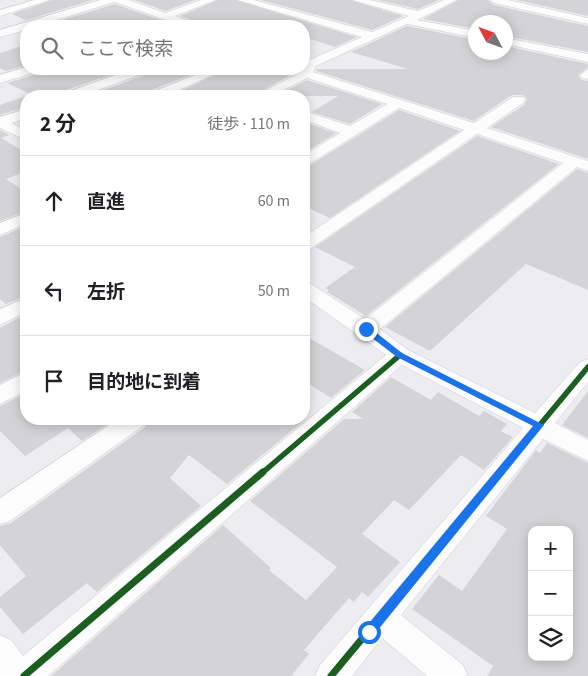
<!DOCTYPE html>
<html lang="ja">
<meta charset="utf-8">
<style>
:root{--surface:#fff;--page:#f6f6f6;--text:#202124;--muted:#757577;--line:#e0e0e0}
body{margin:0;font-family:"Source Sans 3","Noto Sans JP",sans-serif;background:var(--page);color:var(--text)}
.controls{position:absolute;right:15px;bottom:15px;display:grid;overflow:hidden;border-radius:10px;box-shadow:0 2px 12px #0003}
.controls button{width:45px;height:45px;display:grid;place-items:center;padding:0;border:0;border-bottom:1px solid var(--line);background:var(--surface);color:var(--text);font:25px sans-serif}
.compass{position:absolute;left:468px;top:15px;width:45px;height:45px;border-radius:50%;background:var(--surface);box-shadow:0 2px 12px #0003;rotate:311deg}
.stop{position:absolute;width:15px;height:15px;margin:-11px;border:4px solid #1a73e8;border-radius:50%;background:#fff}
.stop.end{background:#1a73e8;border-color:#fff;box-shadow:0 1px 5px #0008}
.list{margin:0;padding:0;list-style:none}
h2{display:flex;justify-content:space-between;align-items:center;height:65px;margin:0;padding:0 20px;font-size:21px}
h2 small{font-size:16px;font-weight:400;color:var(--muted)}
.list li{display:grid;grid-template-columns:32px 1fr auto;gap:15px;align-items:center;box-sizing:border-box;height:90px;padding:0 20px;border-top:1px solid var(--line)}
.list b{display:block;font-size:19px;white-space:nowrap}
.list em{font-size:16px;font-style:normal;color:var(--muted)}
.icon{flex:none;width:28px;height:28px;fill:none;stroke:currentColor;stroke-width:2;stroke-linecap:round;stroke-linejoin:round}
.map{position:relative;flex:none;width:588px;height:676px;overflow:hidden}
.search{position:absolute;background:var(--surface);box-shadow:0 2px 12px #0003;left:20px;top:20px;width:290px;height:55px;display:flex;align-items:center;gap:12px;box-sizing:border-box;padding:0 18px;border-radius:20px;color:var(--muted);font-size:19px}
.panel{position:absolute;background:var(--surface);box-shadow:0 2px 12px #0003;left:20px;top:90px;width:290px;height:335px;border-radius:20px}
.map>svg:first-child{display:block}
.building{fill:#d4d4d7;fill-rule:evenodd}
.lines{fill:none;stroke-linecap:round;stroke-linejoin:round}
.minor-casing{stroke:#cbcbce;stroke-width:1}
.minor{fill:#fcfcfd;fill-rule:evenodd}
.cycleway-far1-casing{stroke:#f9fafe;stroke-width:9}
.cycleway-casing{stroke:#f9fafe;stroke-width:10}
.cycleway-far1{stroke:#1b5e20;stroke-width:5.5}
.cycleway{stroke:#1b5e20;stroke-width:7}
.route{fill:#1a73e8}
</style>
<div class="map">
<svg width="588" height="676" viewBox="0 0 588 676">
<rect width="100%" height="100%" fill="#ededf1"/>
<!-- building -->
<path class="building" d="M 52,0 L 93,0 L 26,20 L 12,14 Z
M 135,0 L 195,0 L 165,11 Z
M 218,0 L 235,0 L 357,37 L 335,47 L 304,37 L 304,26 L 199,26 L 197,22 L 180,16 Z
M 261,0 L 350,0 L 403,16 L 372,30 Z
M 378,0 L 439,0 L 418,9 Z
M 459,0 L 487,0 L 494,5 L 588,26 L 588,52 L 506,36 L 506,22 L 476,22 L 476,29 L 423,19 Z
M 517,0 L 588,0 L 588,16 Z
M 115,4 L 177,26 L 43,26 Z
M 407,26 L 476,40 L 476,52 L 506,52 L 506,46 L 588,64 L 588,67 L 578,75 L 582,80 L 588,81 L 588,159 L 491,127 L 524,105 L 527,99 L 523,95 L 512,95 L 474,121 L 316,71 L 317,69 L 408,69 L 351,52 Z
M 22,46 L 26,48 L 26,65 L 6,71 L 0,68 L 0,53 Z
M 40,69 L 127,69 L 64,91 L 61,96 L 35,96 L 7,83 L 37,74 Z
M 151,69 L 206,69 L 149,91 L 146,96 L 87,96 L 148,74 Z
M 228,69 L 301,69 L 253,96 L 170,96 Z
M 307,80 L 382,104 L 350,124 L 312,112 L 338,96 L 276,96 Z
M 26,96 L 26,107 L 0,115 L 0,105 Z
M 399,110 L 460,131 L 330,218 L 304,206 L 304,169 Z
M 304,122 L 336,133 L 311,149 L 304,146 Z
M 0,130 L 10,135 L 1,138 L 26,153 L 26,171 L 6,179 L 26,192 L 26,211 L 0,221 Z
M 477,136 L 559,164 L 366,316 L 327,292 L 329,290 L 325,288 L 355,267 L 315,247 Z
M 577,169 L 588,173 L 588,290 L 526,264 L 430,351 L 385,327 Z
M 26,226 L 26,296 L 6,304 L 0,299 L 0,237 Z
M 26,314 L 26,370 L 0,383 L 0,328 Z
M 304,335 L 365,370 L 331,398 L 304,381 Z
M 391,377 L 431,400 L 438,392 L 479,416 L 484,411 L 507,424 L 501,431 L 513,437 L 484,470 L 461,455 L 409,510 L 394,500 L 362,534 L 400,562 L 368,597 L 362,592 L 354,602 L 349,598 L 304,650 L 309,654 L 291,676 L 51,676 L 223,525 L 271,568 L 269,570 L 306,600 L 337,567 L 250,501 L 344,419 L 363,419 L 352,412 Z
M 588,391 L 588,438 L 562,425 Z
M 26,393 L 26,419 L 115,419 L 82,441 L 68,428 L 25,456 L 0,431 L 0,406 Z
M 150,419 L 306,419 L 227,484 L 189,455 L 170,478 L 201,506 L 97,592 L 87,583 L 23,634 L 0,607 L 0,597 L 26,576 L 0,545 L 0,526 L 11,523 L 145,427 Z
M 547,443 L 588,463 L 588,676 L 487,676 L 493,666 L 412,609 L 439,575 L 462,591 L 507,529 L 486,516 L 536,450 L 540,453 ZM 532,530 L 569,530 L 569,657 L 532,657 Z"/>
<g class="lines">
<defs>
<path id="minor" d="M 34,0 L 50,0 L 0,16 L 0,10 Z
M 100,0 L 129,0 L 165,13 L 201,0 L 216,0 L 175,16 L 196,24 L 197,26 L 182,26 L 115,2 L 37,26 L 26,26 L 26,30 L 0,37 L 0,30 Z
M 237,0 L 254,0 L 372,32 L 409,16 L 352,0 L 370,0 L 418,11 L 444,0 L 457,0 L 417,20 L 476,31 L 476,38 L 407,24 L 316,66 L 313,72 L 474,123 L 513,97 L 523,97 L 525,100 L 523,103 L 487,128 L 588,161 L 588,171 L 577,167 L 380,329 L 408,350 L 535,413 L 580,362 L 588,359 L 588,382 L 555,423 L 588,440 L 588,461 L 543,439 L 401,615 L 463,665 L 468,676 L 427,676 L 382,638 L 352,676 L 315,676 L 320,665 L 523,428 L 402,365 L 48,676 L 0,676 L 0,635 L 11,640 L 23,656 L 386,355 L 304,297 L 304,282 L 311,284 L 365,319 L 563,163 L 477,134 L 310,249 L 304,250 L 304,237 L 464,130 L 399,108 L 309,164 L 304,166 L 304,155 L 340,133 L 304,120 L 304,111 L 350,126 L 387,104 L 307,78 L 272,96 L 255,96 L 301,72 L 307,61 L 362,37 Z
M 489,0 L 508,0 L 588,18 L 588,24 L 494,3 Z
M 506,38 L 588,54 L 588,62 L 506,44 Z
M 26,67 L 26,69 L 38,69 L 36,72 L 0,83 L 0,75 Z
M 132,69 L 149,69 L 147,72 L 82,96 L 63,96 L 65,93 Z
M 210,69 L 226,69 L 166,96 L 148,96 L 150,93 Z
M 588,69 L 588,79 L 582,78 L 580,75 Z
M 26,109 L 26,118 L 12,123 L 26,130 L 26,140 L 0,128 L 0,117 Z
M 26,213 L 26,224 L 0,235 L 0,223 Z
M 26,298 L 26,312 L 0,325 L 0,309 Z
M 26,372 L 26,391 L 0,404 L 0,385 Z
M 118,419 L 148,419 L 144,425 L 10,521 L 0,524 L 0,498 Z"/>
</defs>
<!-- minor casing -->
<use href="#minor" class="minor-casing"/>
<!-- minor -->
<use href="#minor" class="minor"/>
<defs>
<path id="cycleway-far1" d="M 262,473 L 400,355
M 500,473 L 588,367"/>
<path id="cycleway" d="M 24,676 L 263,472
M 331,676 L 501,472"/>
</defs>
<!-- cycleway-far1 casing -->
<use href="#cycleway-far1" class="cycleway-far1-casing"/>
<!-- cycleway casing -->
<use href="#cycleway" class="cycleway-casing"/>
<!-- cycleway-far1 -->
<use href="#cycleway-far1" class="cycleway-far1"/>
<!-- cycleway -->
<use href="#cycleway" class="cycleway"/>
</g>
<!-- route -->
<path class="route" d="M 363,327 L 369,327 L 402,353 L 544,425 L 373,636 L 369,638 L 365,636 L 365,628 L 533,426 L 397,357 L 363,331 Z"/>
</svg>
<div class="controls">
<button>+</button>
<button>−</button>
<button><svg class="icon" aria-label="layers" viewBox="0 0 24 24"><path d="M12 4l9 5-9 5-9-5zM3 14l9 5 9-5"/></svg></button>
</div>
<svg class="compass" viewBox="-18 -18 36 36"><path d="M0-13l5 13h-10z" fill="#e53935"/><path d="M0 13l5-13h-10z" fill="#757577"/></svg>
<div class="stop" style="left:369px;top:632px"></div>
<div class="stop end" style="left:366px;top:329px"></div>
<div class="search"><svg class="icon" aria-label="search" viewBox="0 0 24 24"><circle cx="10" cy="10" r="6"/><path d="M15 15l6 6"/></svg>ここで検索</div>
<section class="panel">
<h2>2 分<small>徒歩 · 110 m</small></h2>
<ul class="list">
<li><svg class="icon" aria-label="ahead" viewBox="0 0 24 24"><path d="M12 20V5M6 11l6-6 6 6"/></svg><div><b>直進</b></div><em>60 m</em></li>
<li><svg class="icon" aria-label="left" viewBox="0 0 24 24"><path d="M17 20v-9H6M10 6l-5 5 5 5"/></svg><div><b>左折</b></div><em>50 m</em></li>
<li><svg class="icon" aria-label="arrive" viewBox="0 0 24 24"><path d="M6 21V4h12l-3 4 3 4H6"/></svg><div><b>目的地に到着</b></div></li>
</ul>
</section>
</div>
